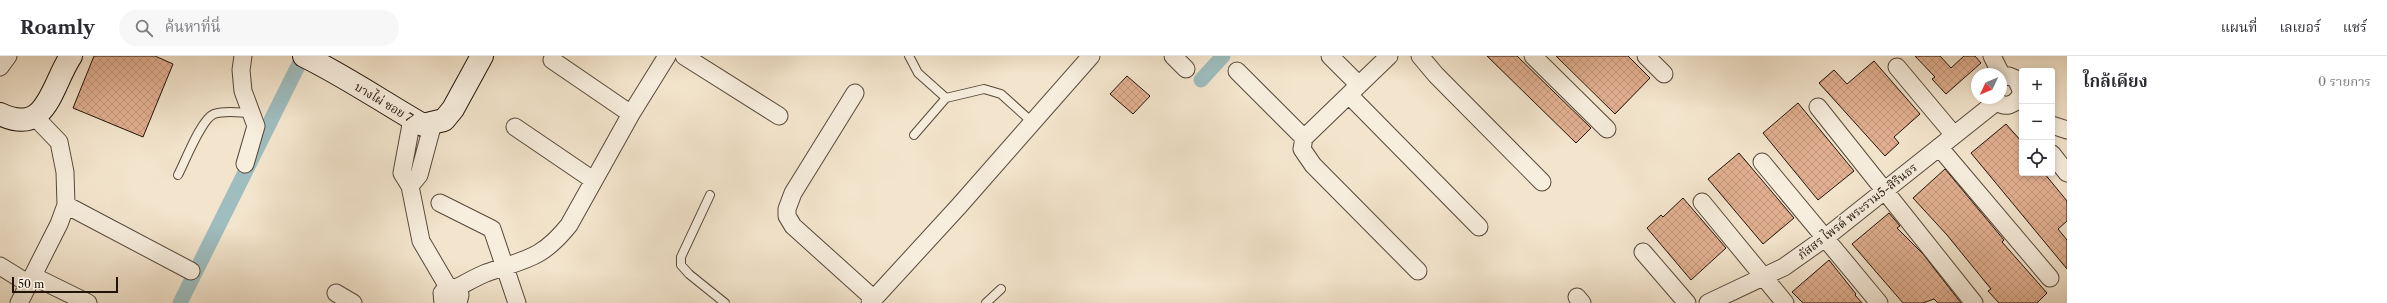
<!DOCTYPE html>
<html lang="th">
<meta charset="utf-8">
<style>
:root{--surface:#fff;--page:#f7f7f7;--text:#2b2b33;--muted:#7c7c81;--line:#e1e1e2}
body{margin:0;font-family:"Libre Caslon Text","Noto Serif Thai",serif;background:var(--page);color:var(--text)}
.controls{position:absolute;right:12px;top:12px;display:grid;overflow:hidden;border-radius:4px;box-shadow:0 2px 6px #0003}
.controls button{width:36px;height:36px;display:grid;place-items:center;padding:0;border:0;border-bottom:1px solid var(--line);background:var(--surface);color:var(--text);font:20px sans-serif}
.compass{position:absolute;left:1971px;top:12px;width:36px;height:36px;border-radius:50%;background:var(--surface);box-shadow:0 2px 6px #0003;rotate:226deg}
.scale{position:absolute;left:12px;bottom:10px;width:106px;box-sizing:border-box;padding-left:4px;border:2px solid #221309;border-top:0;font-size:11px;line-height:14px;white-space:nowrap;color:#221309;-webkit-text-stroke:3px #f7eede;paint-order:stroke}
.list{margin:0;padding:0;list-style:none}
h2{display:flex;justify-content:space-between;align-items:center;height:52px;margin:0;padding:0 16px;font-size:17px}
h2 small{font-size:13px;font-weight:400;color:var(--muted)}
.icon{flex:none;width:22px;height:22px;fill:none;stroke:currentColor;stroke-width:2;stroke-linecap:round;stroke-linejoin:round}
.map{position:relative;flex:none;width:2067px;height:247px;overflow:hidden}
header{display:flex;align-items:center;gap:24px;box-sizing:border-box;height:56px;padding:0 20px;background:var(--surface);border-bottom:1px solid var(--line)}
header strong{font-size:19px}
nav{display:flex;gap:22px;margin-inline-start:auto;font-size:14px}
.search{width:280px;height:36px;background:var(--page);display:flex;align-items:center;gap:10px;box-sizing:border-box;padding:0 14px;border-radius:22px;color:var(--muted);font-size:15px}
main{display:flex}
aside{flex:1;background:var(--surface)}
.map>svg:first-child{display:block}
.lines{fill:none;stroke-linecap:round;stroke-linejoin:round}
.canal{stroke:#9ebdbf;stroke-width:15}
.building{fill:url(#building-cross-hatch);stroke:#221309}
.lane-casing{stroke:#56483a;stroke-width:10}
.street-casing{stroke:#56483a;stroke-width:19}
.secondary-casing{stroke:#221309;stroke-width:24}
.lane{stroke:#f7eede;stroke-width:8}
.street{stroke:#f7eede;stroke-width:17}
.secondary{stroke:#f7eede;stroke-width:22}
.labels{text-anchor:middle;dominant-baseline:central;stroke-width:3;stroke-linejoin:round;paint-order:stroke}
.street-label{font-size:12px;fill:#221309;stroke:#f7eede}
</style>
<header>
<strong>Roamly</strong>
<div class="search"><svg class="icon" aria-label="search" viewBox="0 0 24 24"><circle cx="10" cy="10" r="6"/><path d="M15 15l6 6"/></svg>ค้นหาที่นี่</div>
<nav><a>แผนที่</a><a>เลเยอร์</a><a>แชร์</a></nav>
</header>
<main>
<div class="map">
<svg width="2067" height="247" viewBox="0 0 2067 247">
<defs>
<pattern id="building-cross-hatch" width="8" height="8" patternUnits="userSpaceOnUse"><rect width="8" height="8" fill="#e2b091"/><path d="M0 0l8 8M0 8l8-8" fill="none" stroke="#c2967c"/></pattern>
</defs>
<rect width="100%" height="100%" fill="#f3e5cd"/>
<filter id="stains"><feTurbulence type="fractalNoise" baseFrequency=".005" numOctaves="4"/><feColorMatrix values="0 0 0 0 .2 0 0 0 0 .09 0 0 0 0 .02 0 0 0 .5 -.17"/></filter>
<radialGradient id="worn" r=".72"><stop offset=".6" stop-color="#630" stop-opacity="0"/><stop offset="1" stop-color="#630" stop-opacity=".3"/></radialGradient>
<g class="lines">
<!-- canal -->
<path class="canal" d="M 1201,24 L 1223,0
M 180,247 L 303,0"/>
</g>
<!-- building -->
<path class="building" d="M 94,0 L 155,0 L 173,8 L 143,81 L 73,52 Z
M 1487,0 L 1517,0 L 1591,72 L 1576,87 Z
M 1556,0 L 1628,0 L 1650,22 L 1615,58 Z
M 1915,0 L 1940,0 L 1951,12 L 1964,0 L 1975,0 L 1981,7 L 1946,38 L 1932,23 L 1935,21 Z
M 1874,5 L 1920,58 L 1894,81 L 1899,87 L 1885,100 L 1819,27 L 1834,14 L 1847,28 Z
M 1127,20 L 1150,40 L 1133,58 L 1110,38 Z
M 1798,47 L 1854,115 L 1818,144 L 1763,77 Z
M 2006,68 L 2022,86 L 2022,117 L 2044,117 L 2067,145 L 2067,165 L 2058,173 L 2067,184 L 2067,213 L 1971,97 Z
M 1739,97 L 1794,162 L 1763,188 L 1708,123 Z
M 1945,113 L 2004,184 L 2002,186 L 2047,237 L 2037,247 L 1999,247 L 1988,235 L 1991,233 L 1947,179 L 1913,142 Z
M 1683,142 L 1726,192 L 1691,224 L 1647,172 L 1661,159 L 1663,161 Z
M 1889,157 L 1900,170 L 1897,172 L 1923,198 L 1961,247 L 1938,247 L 1934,243 L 1923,247 L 1903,247 L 1852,188 Z
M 1829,204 L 1856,238 L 1855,239 L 1862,247 L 1803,247 L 1792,236 Z"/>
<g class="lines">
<defs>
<path id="lane" d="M 909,0 L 918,17 L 946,42
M 914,79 L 946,42 L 984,33 L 1001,38 L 1032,66
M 178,119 C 185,106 201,63 214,58 C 226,54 240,57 251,57
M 710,139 L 681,201 L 681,209 L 689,218 L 725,247
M 986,247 L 1001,233"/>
<path id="street" d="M 243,0 L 241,14 L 243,35 L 256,70 L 245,108
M 684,0 L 779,60
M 1173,0 L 1186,13
M 1330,0 L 1359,29
M 1389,0 L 1304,82 L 1302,93 L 1313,109 L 1418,215
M 1420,0 L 1436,19 L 1542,126
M 1533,0 L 1607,73
M 1646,0 L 1664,18
M 1992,0 L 2001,18
M 552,4 L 631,58
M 0,11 L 8,0
M 1897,11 L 1954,79
M 1237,15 L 1304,82
M 855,37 L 793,137 L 787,153 L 787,160 L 793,170 L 874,243
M 1349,39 L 1479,171
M 1994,42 C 2003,55 2017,49 2022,36 L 2016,23 L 2009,20 L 2001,21
M 1818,51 L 1974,247
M 412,63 L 402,117 L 410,130 L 421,185 L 448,231
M 2052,69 L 2067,74
M 515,71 L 593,124
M 1939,91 L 2050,222
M 2052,98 L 2067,117
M 1762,106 L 1879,247
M 410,130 L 419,119 L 433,67
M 1702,146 L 1785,247
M 440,147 L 492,173 L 517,247
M 66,149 L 191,215
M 1643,196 L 1687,247
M 0,210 L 29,228
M 33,220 L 88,247
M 456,232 C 466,227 476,221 486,217 C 525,203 541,204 569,169 L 631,58 L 667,0
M 336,237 L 353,247
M 1577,241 L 1582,247
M 19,247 L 59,168 L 66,149 L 65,116 L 59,86 L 35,61
M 443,247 L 442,237 L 448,231 C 454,231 458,233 460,239 L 458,247
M 870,247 L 959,150 L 1091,0
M 1708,247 L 1784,211 L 1825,182 L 1996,46"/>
<path id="secondary" d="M 304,0 C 345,20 383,46 423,69 L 444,64 L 453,53 L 482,0
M 0,58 C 47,81 51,30 71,0"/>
</defs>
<!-- lane casing -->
<use href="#lane" class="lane-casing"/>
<!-- street casing -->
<use href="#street" class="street-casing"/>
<!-- secondary casing -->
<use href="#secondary" class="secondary-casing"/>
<!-- lane -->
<use href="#lane" class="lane"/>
<!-- street -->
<use href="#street" class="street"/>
<!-- secondary -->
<use href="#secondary" class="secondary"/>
</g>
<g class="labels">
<!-- street labels -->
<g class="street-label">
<text transform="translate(384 46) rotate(31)">บางไผ่ ซอย 7</text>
<text transform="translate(1857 155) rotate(-38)">ภัสสร ไพรด์ พระราม5-สิรินธร</text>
</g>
</g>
<rect width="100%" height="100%" filter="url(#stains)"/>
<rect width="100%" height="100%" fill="url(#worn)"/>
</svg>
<div class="controls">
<button>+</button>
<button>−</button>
<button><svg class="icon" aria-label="locate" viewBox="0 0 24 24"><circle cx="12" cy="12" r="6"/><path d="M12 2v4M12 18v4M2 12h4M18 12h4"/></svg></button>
</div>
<svg class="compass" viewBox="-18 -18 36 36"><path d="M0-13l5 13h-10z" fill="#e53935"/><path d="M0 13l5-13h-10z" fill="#7c7c81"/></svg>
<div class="scale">50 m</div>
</div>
<aside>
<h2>ใกล้เคียง<small>0 รายการ</small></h2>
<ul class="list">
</ul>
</aside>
</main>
